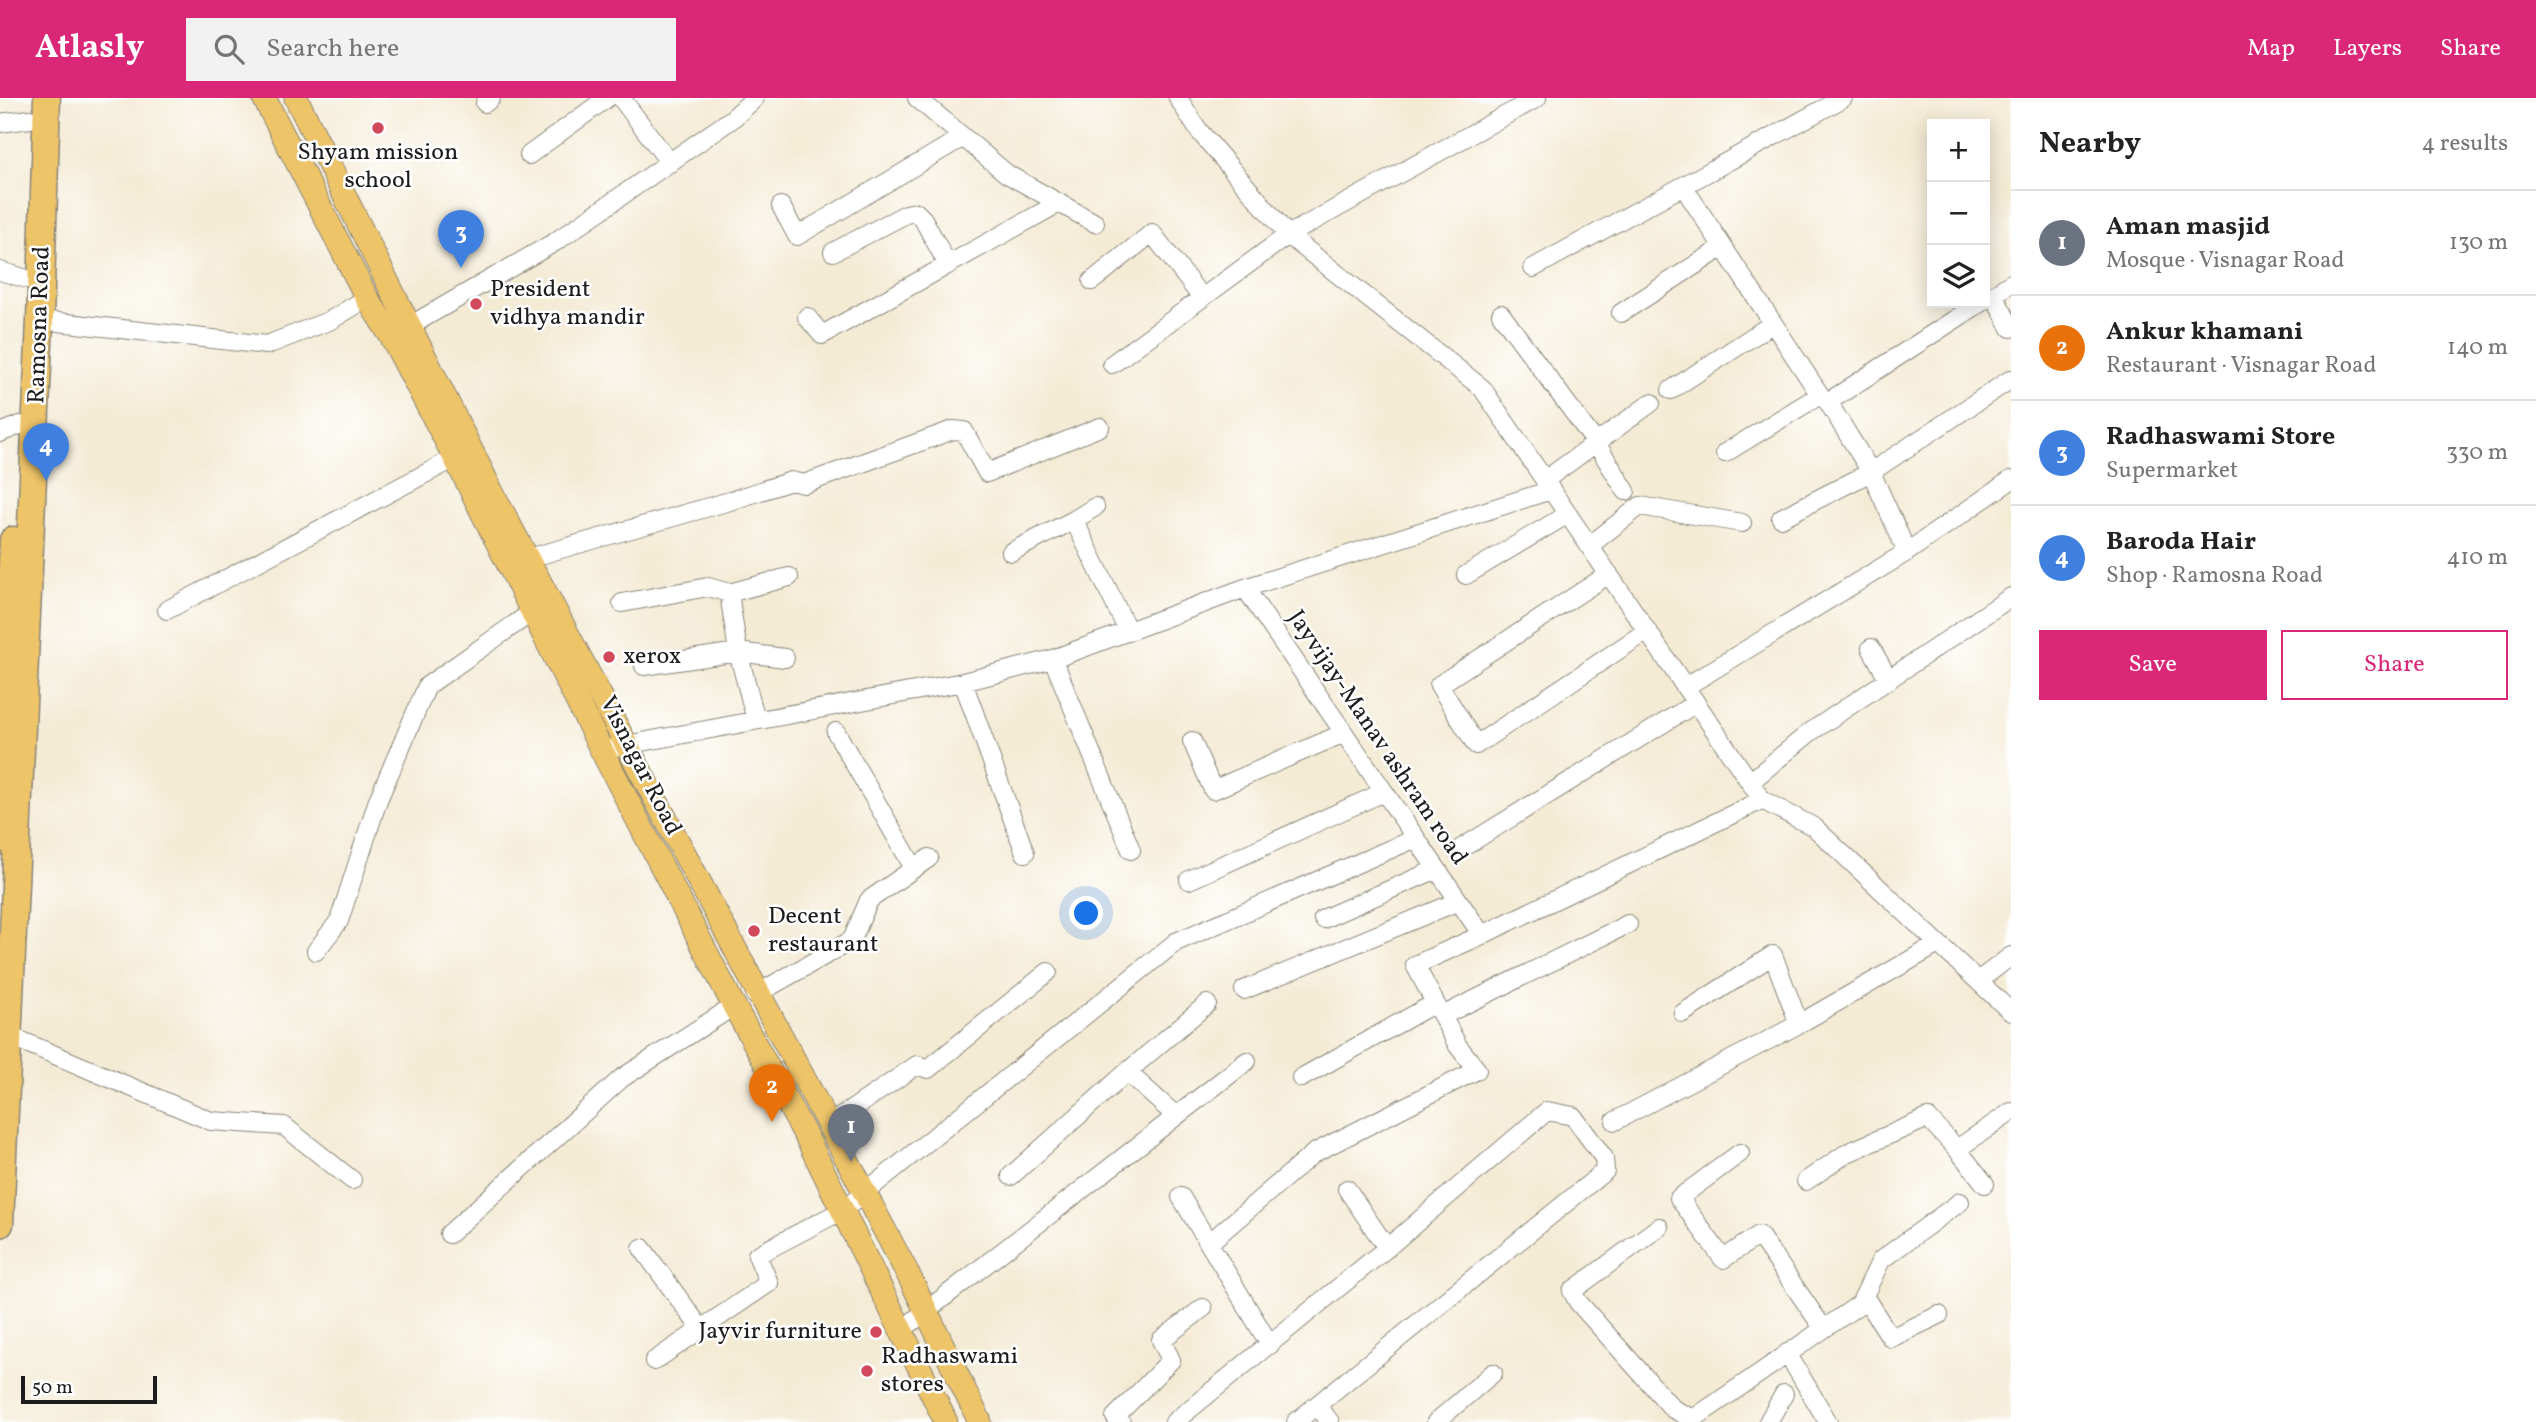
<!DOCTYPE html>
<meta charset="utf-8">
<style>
:root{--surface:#fff;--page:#f2f2f2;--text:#222;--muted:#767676;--line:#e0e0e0;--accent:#db2777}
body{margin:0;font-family:Vollkorn,serif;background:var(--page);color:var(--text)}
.controls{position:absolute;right:21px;top:21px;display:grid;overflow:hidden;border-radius:0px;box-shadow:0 4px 18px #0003}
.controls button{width:63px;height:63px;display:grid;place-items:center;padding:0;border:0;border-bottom:2px solid var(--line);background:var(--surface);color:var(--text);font:35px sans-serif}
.scale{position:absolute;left:21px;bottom:18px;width:136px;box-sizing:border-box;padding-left:7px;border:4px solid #1c1c1c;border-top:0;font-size:19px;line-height:24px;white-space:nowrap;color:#1c1c1c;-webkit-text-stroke:5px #fff;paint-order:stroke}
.you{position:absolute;left:1087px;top:816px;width:24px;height:24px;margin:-18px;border:5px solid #fff;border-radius:50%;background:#1a73e8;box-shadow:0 0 0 10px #1a73e833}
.badge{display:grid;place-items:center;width:46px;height:46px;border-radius:50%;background:var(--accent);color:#fff;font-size:23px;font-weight:700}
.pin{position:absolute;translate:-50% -58px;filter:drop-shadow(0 2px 4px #0008)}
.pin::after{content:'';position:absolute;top:37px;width:24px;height:21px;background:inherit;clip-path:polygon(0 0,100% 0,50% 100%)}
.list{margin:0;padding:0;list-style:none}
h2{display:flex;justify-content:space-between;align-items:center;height:91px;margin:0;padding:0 28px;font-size:30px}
h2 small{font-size:23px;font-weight:400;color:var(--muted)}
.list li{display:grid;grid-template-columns:46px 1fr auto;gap:21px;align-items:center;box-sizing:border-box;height:105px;padding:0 28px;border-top:2px solid var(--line)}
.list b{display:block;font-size:26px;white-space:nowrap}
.list p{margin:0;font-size:23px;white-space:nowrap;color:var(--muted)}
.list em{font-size:23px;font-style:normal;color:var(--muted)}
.actions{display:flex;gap:14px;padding:21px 28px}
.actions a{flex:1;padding:16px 0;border:2px solid var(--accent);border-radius:0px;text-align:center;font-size:24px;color:var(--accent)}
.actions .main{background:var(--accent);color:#fff}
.icon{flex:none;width:38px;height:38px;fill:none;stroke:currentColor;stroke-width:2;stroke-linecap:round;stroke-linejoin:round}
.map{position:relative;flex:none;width:2011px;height:1324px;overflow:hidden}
header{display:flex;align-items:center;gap:42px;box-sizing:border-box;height:98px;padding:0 35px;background:var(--accent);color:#fff}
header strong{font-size:33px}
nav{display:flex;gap:38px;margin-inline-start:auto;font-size:24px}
.search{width:490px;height:63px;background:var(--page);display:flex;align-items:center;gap:18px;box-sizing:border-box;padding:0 24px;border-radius:0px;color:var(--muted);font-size:26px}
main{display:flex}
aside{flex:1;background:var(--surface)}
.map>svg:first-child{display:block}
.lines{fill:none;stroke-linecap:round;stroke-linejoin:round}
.minor-casing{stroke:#888478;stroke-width:20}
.major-casing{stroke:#888478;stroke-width:25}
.highway-casing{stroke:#888478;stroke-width:29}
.minor{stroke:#fff;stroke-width:18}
.major{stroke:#eec469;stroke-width:23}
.highway{stroke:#eec469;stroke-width:26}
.poi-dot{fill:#d1495b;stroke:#fff;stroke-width:2.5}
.labels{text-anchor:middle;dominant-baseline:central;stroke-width:5;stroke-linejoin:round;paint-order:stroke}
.poi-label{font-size:24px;fill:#1c1c1c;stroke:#fff;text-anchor:start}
.street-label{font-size:24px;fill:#1c1c1c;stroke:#fff}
</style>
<header>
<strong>Atlasly</strong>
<div class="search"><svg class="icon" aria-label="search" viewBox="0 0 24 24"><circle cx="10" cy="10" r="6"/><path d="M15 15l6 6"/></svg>Search here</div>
<nav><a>Map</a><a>Layers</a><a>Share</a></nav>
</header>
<main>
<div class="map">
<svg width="2011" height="1324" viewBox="0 0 2011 1324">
<rect width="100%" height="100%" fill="#fff"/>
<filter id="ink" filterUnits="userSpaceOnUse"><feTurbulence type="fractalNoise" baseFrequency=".0143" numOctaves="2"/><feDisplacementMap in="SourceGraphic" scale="14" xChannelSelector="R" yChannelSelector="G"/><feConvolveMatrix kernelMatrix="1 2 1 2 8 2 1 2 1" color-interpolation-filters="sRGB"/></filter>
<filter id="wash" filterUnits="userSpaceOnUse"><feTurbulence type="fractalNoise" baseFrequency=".00686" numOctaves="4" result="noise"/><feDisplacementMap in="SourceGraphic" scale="28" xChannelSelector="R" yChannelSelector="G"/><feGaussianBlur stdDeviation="1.57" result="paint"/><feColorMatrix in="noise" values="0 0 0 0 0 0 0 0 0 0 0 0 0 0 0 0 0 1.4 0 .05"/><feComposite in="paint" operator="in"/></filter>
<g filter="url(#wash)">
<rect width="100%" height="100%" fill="#f4ebd5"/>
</g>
<g filter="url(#ink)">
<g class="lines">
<defs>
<path id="minor" d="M 621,0 L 670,65
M 917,0 L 1007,76 L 1095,125
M 1178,0 L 1199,33 L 1288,137 L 1482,290 L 1762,702 L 1814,729 L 2011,914
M 485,5 L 491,0
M 0,25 L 30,21
M 529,57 L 607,0
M 781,108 L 797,138 L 963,39
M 1723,149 L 1683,88 L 1843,0
M 833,154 L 906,116 L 916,114 L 923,121 L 948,167
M 1533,170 L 1683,88
M 0,173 L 27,181
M 1092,183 L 1152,135 L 1202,200
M 1993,196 L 2011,230
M 1985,202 L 2011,185
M 1621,215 L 1723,149 L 1820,297 L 1828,304 L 1871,374 L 1907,454
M 1501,216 L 1596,345 L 1626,393
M 807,219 L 822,237 L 1059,105
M 40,222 L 267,247 L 331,222 L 367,200
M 399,234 L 555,144 L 732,21 L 755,0
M 1112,266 L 1288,137 L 1537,0
M 1671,292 L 1772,226
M 1828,304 L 1980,205
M 0,335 L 20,327
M 1725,355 L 1820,297
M 1545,382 L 1651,305
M 1781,420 L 1871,374 L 2011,281
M 1074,422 L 1095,409
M 1589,448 L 1640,408 L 1742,425
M 1011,454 L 1074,422 L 1128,533
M 515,464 L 730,403 L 791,383 L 804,386 L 953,332 L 964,333 L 987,375 L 1100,329
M 1609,476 L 1439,587 L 1476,647 L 1647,533
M 1466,477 L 1568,416
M 1245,490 L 1482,837 L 1762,702
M 622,505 L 708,489 L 729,495 L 789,479
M 167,512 L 455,360
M 1871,550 L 1889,582
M 1053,561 L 1131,752
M 644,568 L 738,554 L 729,495
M 963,584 L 1025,755
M 1685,589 L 1907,454 L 2011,382
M 756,622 L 738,554 L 785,560
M 836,634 L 914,770
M 1192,643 L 1213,692 L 1344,635
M 615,649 L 963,584 L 1053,561 L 1245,490 L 1551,392
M 1750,684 L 1809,635 L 2011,499
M 1457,753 L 1696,605
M 1189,782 L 1384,694
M 1323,821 L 1437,771
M 316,853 L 339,823 L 378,702 L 427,588 L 532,514
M 1978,883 L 2011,858
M 1244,892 L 1459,803
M 755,897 L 852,842 L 869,802 L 929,760
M 1683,915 L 1773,857 L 1799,926
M 1442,918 L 1628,826
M 10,938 L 211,1023 L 284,1028 L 352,1082
M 1127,974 L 1207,906
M 1301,980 L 1435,905
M 1615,1023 L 1799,926 L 1938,846
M 829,1027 L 917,967 L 928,971 L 1048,874
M 1957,1051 L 1985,1086
M 1740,1055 L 1679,1100 L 1723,1161 L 1759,1137 L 1823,1230
M 1011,1078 L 1127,974 L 1176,1018
M 1806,1083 L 1847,1055 L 1928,1020 L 1957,1051 L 2011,1014
M 1181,1099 L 1270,1247
M 1659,1129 L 1572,1193 L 1578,1204 L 1673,1311 L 1693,1321 L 1860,1206 L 1881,1162 L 1960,1104
M 449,1136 L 622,980 L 734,908
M 1209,1145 L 1314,1055 L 1477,972 L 1458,948 L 1415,867 L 1482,837
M 642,1150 L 701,1231
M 1864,1198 L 1891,1240 L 1939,1217
M 903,1231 L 1247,963
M 1787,1255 L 1828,1324
M 654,1263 L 769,1185 L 757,1157 L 843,1112 L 1176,844 L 1416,740
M 1317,1307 L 1330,1324
M 1121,1324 L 1115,1319 L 1171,1262 L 1161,1242 L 1203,1210
M 1174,1324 L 1387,1150
M 1296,1324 L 1605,1073 L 1604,1060 L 1573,1018 L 1547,1013 L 1387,1150 L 1347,1091
M 1436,1324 L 1493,1275
M 1768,1324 L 1784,1296"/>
<path id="major" d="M 264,0 L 367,200 L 391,238 L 455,360 L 602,653 L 734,908 L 808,1042 L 946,1324
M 296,0 L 492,394 L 909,1178 L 980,1324"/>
<path id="highway" d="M 0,741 L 13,442
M 0,1126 L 40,222 L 47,0"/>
</defs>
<!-- minor casing -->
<use href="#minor" class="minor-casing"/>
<!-- major casing -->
<use href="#major" class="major-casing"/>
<!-- highway casing -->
<use href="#highway" class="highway-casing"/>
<!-- minor -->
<use href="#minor" class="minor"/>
<!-- major -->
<use href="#major" class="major"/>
<!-- highway -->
<use href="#highway" class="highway"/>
</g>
</g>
<!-- markers -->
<g class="poi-dot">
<circle cx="378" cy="30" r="7"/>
<circle cx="476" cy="206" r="7"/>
<circle cx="609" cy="559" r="7"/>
<circle cx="754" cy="833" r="7"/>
<circle cx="876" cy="1234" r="7"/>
<circle cx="867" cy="1273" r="7"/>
</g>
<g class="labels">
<!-- poi labels -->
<g class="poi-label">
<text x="378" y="55" text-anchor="middle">Shyam mission<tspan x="378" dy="28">school</tspan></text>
<text x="490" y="192">President<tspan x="490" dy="28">vidhya mandir</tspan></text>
<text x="623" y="559">xerox</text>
<text x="768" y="819">Decent<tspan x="768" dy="28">restaurant</tspan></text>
<text x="862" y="1234" text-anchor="end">Jayvir furniture</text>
<text x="881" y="1259">Radhaswami<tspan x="881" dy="28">stores</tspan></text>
</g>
<!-- street labels -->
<g class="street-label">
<text transform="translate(40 227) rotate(-88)">Ramosna Road</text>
<text transform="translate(1377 640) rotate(56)">Jayvijay-Manav ashram road</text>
<text transform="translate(640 668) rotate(63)">Visnagar Road</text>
</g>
</g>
</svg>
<div class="controls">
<button>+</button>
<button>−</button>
<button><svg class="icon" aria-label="layers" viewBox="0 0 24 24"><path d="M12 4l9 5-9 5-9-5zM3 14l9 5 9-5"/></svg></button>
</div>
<div class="scale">50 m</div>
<div class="you"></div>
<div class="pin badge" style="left:851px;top:1064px;background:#6b7280">1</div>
<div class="pin badge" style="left:772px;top:1024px;background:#e8710a">2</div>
<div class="pin badge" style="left:461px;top:170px;background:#3f7fe0">3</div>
<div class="pin badge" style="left:46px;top:383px;background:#3f7fe0">4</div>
</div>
<aside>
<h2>Nearby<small>4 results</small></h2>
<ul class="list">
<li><span class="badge" style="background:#6b7280">1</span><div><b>Aman masjid</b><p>Mosque · Visnagar Road</p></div><em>130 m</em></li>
<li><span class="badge" style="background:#e8710a">2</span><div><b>Ankur khamani</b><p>Restaurant · Visnagar Road</p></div><em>140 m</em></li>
<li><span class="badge" style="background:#3f7fe0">3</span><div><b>Radhaswami Store</b><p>Supermarket</p></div><em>330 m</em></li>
<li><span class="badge" style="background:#3f7fe0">4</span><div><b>Baroda Hair</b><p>Shop · Ramosna Road</p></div><em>410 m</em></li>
</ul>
<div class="actions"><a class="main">Save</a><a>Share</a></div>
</aside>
</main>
